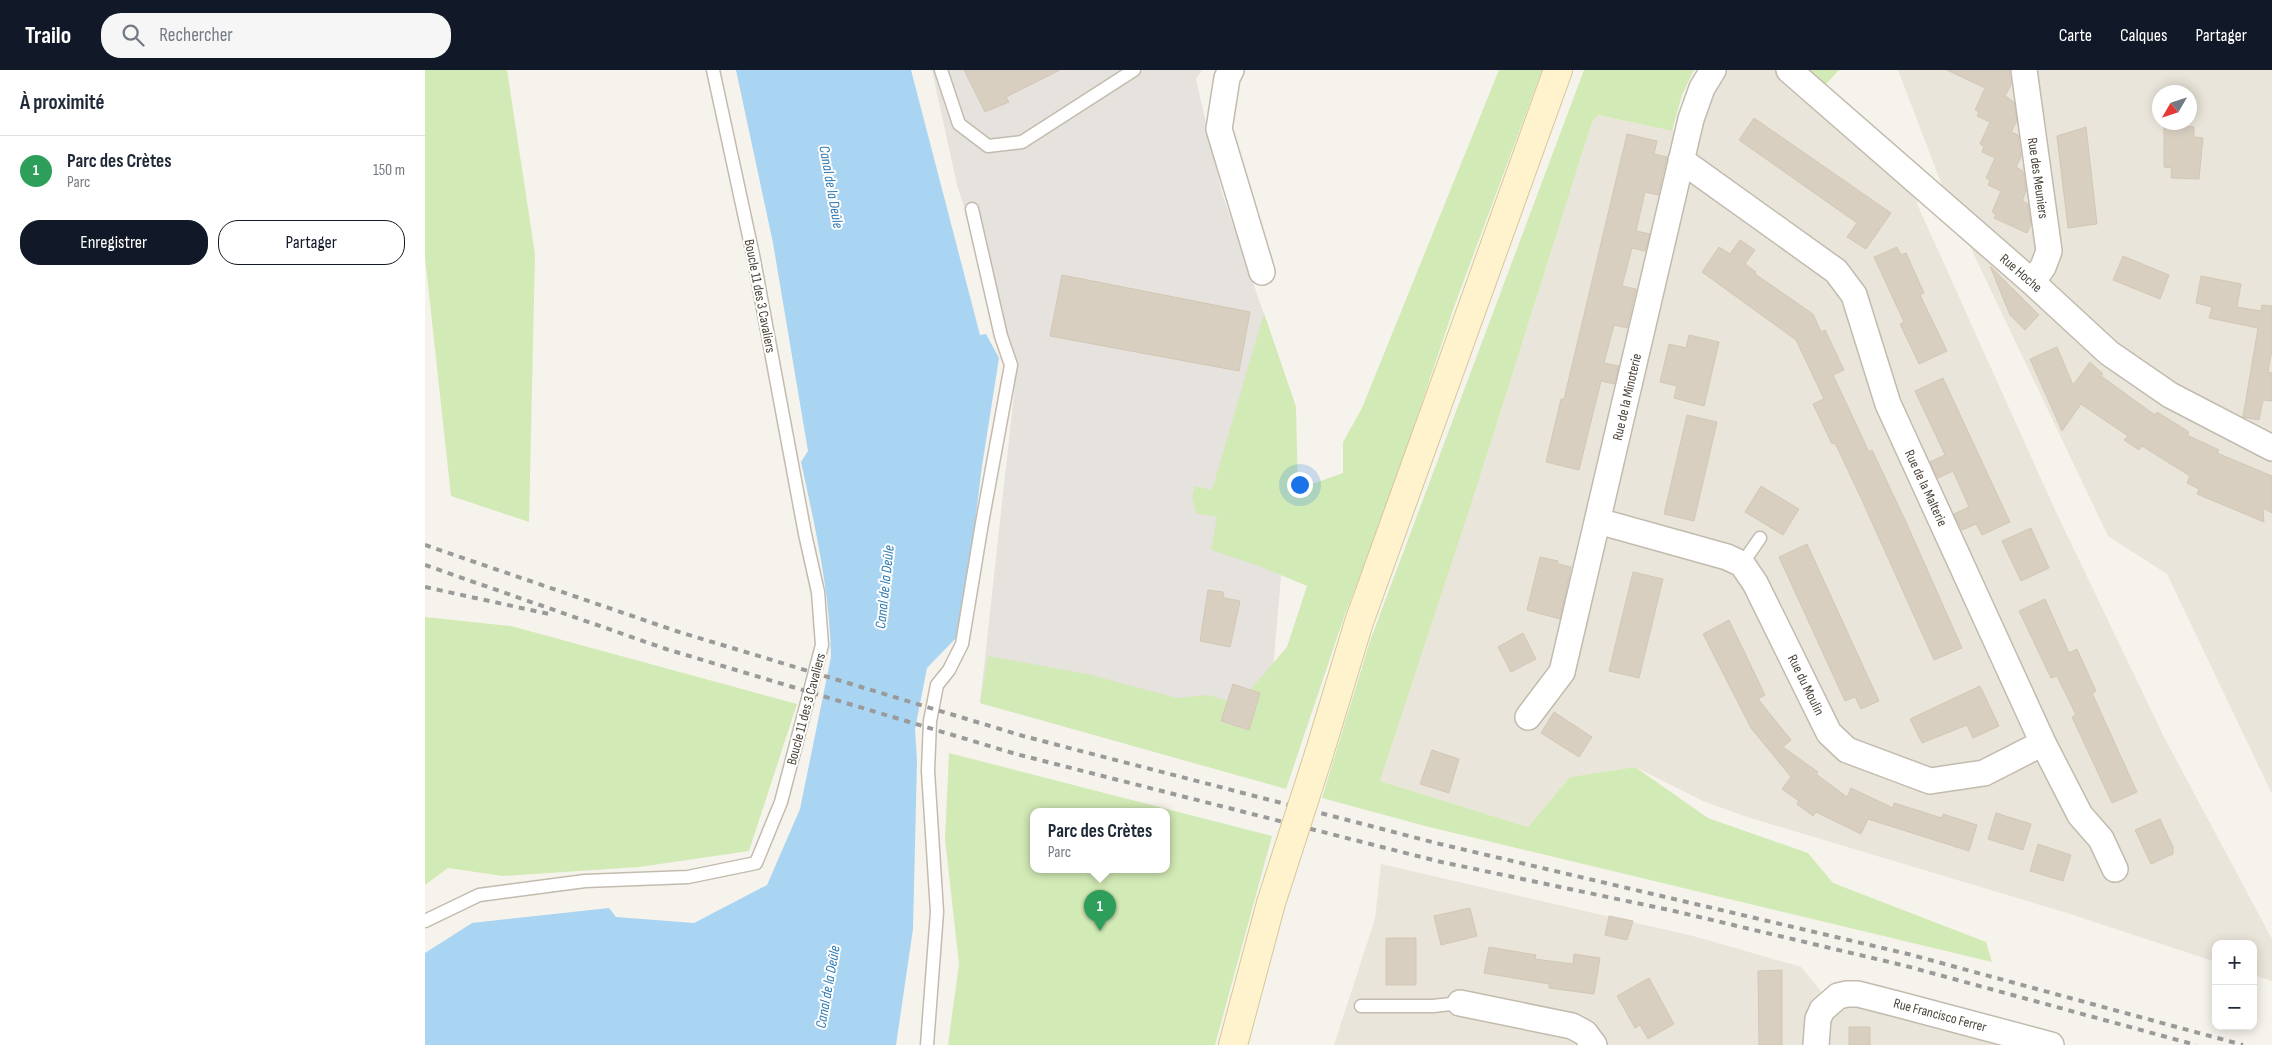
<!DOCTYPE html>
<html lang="fr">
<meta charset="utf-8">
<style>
:root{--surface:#fff;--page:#f6f6f7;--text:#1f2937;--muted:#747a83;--line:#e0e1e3;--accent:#111827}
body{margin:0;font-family:"Sofia Sans Condensed",sans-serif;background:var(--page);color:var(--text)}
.controls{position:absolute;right:15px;bottom:15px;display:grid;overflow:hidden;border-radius:10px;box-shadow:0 2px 12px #0003}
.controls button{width:45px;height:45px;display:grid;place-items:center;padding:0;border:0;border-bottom:1px solid var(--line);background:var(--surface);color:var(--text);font:25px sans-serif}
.compass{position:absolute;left:1727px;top:15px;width:45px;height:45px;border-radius:50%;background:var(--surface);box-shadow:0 2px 12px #0003;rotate:231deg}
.you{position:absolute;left:874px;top:414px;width:18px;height:18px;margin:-12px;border:4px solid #fff;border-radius:50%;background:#1a73e8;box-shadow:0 0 0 8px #1a73e833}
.badge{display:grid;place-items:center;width:32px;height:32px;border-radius:50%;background:var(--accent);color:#fff;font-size:16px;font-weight:700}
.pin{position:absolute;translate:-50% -41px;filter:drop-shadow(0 1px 2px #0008)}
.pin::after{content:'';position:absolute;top:26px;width:18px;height:15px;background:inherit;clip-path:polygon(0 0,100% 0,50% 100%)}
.popup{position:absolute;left:605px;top:738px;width:140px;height:65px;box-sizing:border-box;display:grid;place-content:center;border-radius:10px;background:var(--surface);filter:drop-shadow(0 1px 4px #0005);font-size:16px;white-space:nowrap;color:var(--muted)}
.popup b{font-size:19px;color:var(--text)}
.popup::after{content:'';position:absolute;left:50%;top:100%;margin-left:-10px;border:10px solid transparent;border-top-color:var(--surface)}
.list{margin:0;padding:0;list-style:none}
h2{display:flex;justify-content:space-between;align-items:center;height:65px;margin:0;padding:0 20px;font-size:21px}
h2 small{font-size:16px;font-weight:400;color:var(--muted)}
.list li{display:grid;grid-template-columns:32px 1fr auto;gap:15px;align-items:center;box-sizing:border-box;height:70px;padding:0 20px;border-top:1px solid var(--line)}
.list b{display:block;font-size:19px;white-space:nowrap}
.list p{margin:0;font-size:16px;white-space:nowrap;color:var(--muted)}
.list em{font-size:16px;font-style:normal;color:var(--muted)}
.actions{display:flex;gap:10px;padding:15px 20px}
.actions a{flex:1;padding:11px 0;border:1px solid var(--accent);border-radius:20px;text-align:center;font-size:18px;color:var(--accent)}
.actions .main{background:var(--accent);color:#fff}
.icon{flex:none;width:28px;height:28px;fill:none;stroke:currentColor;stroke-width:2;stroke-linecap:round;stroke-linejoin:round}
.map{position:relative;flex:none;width:1847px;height:975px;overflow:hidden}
header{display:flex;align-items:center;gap:30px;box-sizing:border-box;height:70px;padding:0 25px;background:var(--accent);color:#fff}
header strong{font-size:24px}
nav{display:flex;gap:28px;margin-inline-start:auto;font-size:18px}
.search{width:350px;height:45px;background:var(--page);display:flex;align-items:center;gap:12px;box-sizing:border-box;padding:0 18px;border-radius:20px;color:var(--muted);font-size:19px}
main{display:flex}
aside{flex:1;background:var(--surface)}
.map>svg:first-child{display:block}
.residential{fill:#eae5da;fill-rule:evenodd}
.industrial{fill:#e6e2dd}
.green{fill:#d2eab5;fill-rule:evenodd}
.water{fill:#a9d4f2}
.building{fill:#d8cfc1;stroke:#d3c7b4}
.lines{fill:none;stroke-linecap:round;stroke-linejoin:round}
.lane-casing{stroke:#c2bbae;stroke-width:15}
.street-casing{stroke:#c2bbae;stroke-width:28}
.secondary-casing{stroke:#d6c79b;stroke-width:30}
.lane{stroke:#fff;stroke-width:12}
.street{stroke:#fff;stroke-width:25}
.secondary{stroke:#fff3cd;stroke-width:28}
.rail{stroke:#9a9a9a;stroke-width:4;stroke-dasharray:6 6;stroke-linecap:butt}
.secondary-bridge-casing{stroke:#d6c79b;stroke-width:30;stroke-linecap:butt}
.secondary-bridge{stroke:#fff3cd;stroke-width:28}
.labels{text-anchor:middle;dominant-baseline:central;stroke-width:4;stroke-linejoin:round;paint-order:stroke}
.street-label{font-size:14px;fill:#4b4439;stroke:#fff}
.water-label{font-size:15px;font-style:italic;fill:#2e7ab2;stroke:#fff}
</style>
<header>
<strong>Trailo</strong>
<div class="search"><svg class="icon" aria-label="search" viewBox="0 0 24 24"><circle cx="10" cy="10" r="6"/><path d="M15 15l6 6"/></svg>Rechercher</div>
<nav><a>Carte</a><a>Calques</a><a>Partager</a></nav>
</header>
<main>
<aside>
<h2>À proximité<small></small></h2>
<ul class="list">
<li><span class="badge" style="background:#2e9e5b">1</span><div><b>Parc des Crètes</b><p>Parc</p></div><em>150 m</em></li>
</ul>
<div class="actions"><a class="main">Enregistrer</a><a>Partager</a></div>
</aside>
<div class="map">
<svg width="1847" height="975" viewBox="0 0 1847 975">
<rect width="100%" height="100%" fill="#f6f3ec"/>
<!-- residential -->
<path class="residential" d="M 1292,0 L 1364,0 L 1484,105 L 1493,136 L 1631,442 L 1739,667 L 1847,869 L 1847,911 L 1828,905 L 1828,874 L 1791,874 L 1791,892 L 1642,843 L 1322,747 L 1278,731 L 1210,697 L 1145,707 L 1103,757 L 955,711 L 1054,410 L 1167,52 L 1172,45 L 1247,61 L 1266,49 Z
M 1473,0 L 1847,0 L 1847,724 L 1742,504 L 1683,466 L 1521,126 ZM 1734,22 L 1764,22 L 1764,52 L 1734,52 Z
M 956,794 L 1272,867 L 1376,897 L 1405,932 L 1413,926 L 1626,975 L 909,975 L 950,849 Z"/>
<!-- industrial -->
<path class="industrial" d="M 507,0 L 777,0 L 771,9 L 797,123 L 871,337 L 838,712 L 555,633 L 592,297 L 532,115 Z"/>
<!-- green -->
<path class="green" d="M 0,0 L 82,0 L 110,184 L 104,452 L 26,426 L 0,187 Z
M 1074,0 L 1117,0 L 1029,237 L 966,425 L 919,547 L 861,719 L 555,633 L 563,586 L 662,604 L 752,628 L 783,625 L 803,631 L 796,652 L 824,660 L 835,623 L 825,620 L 862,577 L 882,516 L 834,496 L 786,480 L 792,447 L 771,443 L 767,428 L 770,416 L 787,420 L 839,243 L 871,337 L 873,419 L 918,403 L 918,372 L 937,338 Z
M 1159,0 L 1269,0 L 1257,25 L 1247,61 L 1173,45 L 1167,52 L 1054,410 L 955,711 L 1103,757 L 1145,707 L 1210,697 L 1283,748 L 1383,783 L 1408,813 L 1561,872 L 1567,892 L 1004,757 L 897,728 L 945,571 Z
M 1385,0 L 1414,0 L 1401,14 Z
M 0,547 L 86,556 L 372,634 L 324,781 L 214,797 L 78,806 L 23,798 L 0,815 Z
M 524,683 L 847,766 L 790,975 L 523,975 L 534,894 L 520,769 ZM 609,742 L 741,742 L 741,800 L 609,800 Z"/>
<!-- water -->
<path class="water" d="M 311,0 L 486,0 L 555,265 L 561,264 L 574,288 L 557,396 L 544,501 L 531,568 L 502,598 L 490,659 L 492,691 L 488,859 L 471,975 L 0,975 L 0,883 L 47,853 L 184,838 L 191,847 L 269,853 L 342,815 L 375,739 L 406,587 C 405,522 390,456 376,392 L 383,381 L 348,173 Z"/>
<!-- building -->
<path class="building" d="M 539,0 L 635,0 L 581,27 L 584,32 L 560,42 Z
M 1522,0 L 1584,0 L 1586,15 L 1580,26 L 1589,32 L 1592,51 L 1586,62 L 1593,65 L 1596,87 L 1591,97 L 1598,101 L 1601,121 L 1597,131 L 1603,134 L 1606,154 L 1602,163 L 1569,148 L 1571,144 L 1567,142 L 1576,121 L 1563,115 L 1565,110 L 1561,108 L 1570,88 L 1557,82 L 1559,76 L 1555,74 L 1565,52 L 1552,46 L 1554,42 L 1550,40 L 1560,18 Z
M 1329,48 L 1466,143 L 1441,179 L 1422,167 L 1432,153 L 1314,70 Z
M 1739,54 L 1769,57 L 1769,67 L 1778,68 L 1774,109 L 1746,108 L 1747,98 L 1739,97 Z
M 1661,57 L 1672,154 L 1643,158 L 1632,66 Z
M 1202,64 L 1232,71 L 1229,84 L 1242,87 L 1233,125 L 1220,122 L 1211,161 L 1225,164 L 1220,181 L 1207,178 L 1197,216 L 1211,219 L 1202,258 L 1189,255 L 1179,293 L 1194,296 L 1189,314 L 1176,311 L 1154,400 L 1121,392 L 1136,329 L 1139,329 Z
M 1315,170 L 1330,180 L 1320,194 L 1331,202 L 1330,204 L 1388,244 L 1396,262 L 1400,260 L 1419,300 L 1408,305 L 1444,382 L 1447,380 L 1481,452 L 1537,578 L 1509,590 L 1436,428 L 1410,373 L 1407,374 L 1388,334 L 1399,329 L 1371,270 L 1277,202 L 1294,177 L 1305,184 Z
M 1472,177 L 1476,185 L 1481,183 L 1499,223 L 1495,225 L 1522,281 L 1494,294 L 1475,254 L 1479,252 L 1449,187 Z
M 1698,186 L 1744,205 L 1735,229 L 1688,210 Z
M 1565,196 L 1614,245 L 1600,260 L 1585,245 Z
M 637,205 L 825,242 L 814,301 L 625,266 Z
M 1776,206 L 1816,214 L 1812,237 L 1836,241 L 1837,235 L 1847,236 L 1847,280 L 1843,302 L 1847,303 L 1847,331 L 1838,330 L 1834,350 L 1818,347 L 1833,258 L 1784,248 L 1787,237 L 1771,233 Z
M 1264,265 L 1294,272 L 1279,336 L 1249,328 L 1252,316 L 1235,312 L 1244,274 L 1261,278 Z
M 1632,277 L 1648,315 L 1665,292 L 1678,304 L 1676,306 L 1730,345 L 1732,342 L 1753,355 L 1764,362 L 1762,365 L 1794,380 L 1792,383 L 1847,406 L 1847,443 L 1838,438 L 1839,452 L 1772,424 L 1774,419 L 1762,413 L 1765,406 L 1717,376 L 1714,380 L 1699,370 L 1703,366 L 1656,334 L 1637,361 L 1605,289 Z
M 1518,308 L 1585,452 L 1557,465 L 1551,454 L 1537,460 L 1529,444 L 1544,437 L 1528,401 L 1513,408 L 1505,392 L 1520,385 L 1490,321 Z
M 1262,345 L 1292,352 L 1269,451 L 1239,444 Z
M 1336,416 L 1374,439 L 1358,465 L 1320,442 Z
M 1606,458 L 1624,498 L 1596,511 L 1577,471 Z
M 1382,474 L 1454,631 L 1436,639 L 1430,627 L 1420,631 L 1354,487 Z
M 1115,487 L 1133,491 L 1133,494 L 1146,497 L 1135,549 L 1102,540 Z
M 1208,502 L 1238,509 L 1214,608 L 1184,601 Z
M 783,520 L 798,522 L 799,528 L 815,531 L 805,577 L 775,571 Z
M 1620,529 L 1644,583 L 1652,579 L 1671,621 L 1667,623 L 1712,722 L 1687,733 L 1647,647 L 1651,645 L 1632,606 L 1626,608 L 1594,541 Z
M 1304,550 L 1340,625 L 1333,629 L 1366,670 L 1358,677 L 1393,702 L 1391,704 L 1422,727 L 1426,718 L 1468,738 L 1469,733 L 1517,748 L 1518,744 L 1552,755 L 1544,781 L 1443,749 L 1436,764 L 1391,742 L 1388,746 L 1372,734 L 1374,731 L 1357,719 L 1366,707 L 1326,658 L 1278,564 Z
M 1098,563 L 1111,589 L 1086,602 L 1073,577 Z
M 808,614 L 835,623 L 824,660 L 796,651 Z
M 1555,616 L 1574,656 L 1548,668 L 1542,655 L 1497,673 L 1485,649 Z
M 1129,642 L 1167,667 L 1154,687 L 1116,663 Z
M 1007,680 L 1034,689 L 1024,723 L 995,714 Z
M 1571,743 L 1606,754 L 1598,780 L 1563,769 Z
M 1735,749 L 1748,777 L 1748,784 L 1726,794 L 1710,760 Z
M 1613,774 L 1646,785 L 1638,811 L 1605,801 Z
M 1045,838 L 1052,866 L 1016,875 L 1009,846 Z
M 1184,846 L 1208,851 L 1202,870 L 1180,865 Z
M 961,868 L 991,868 L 991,915 L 961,915 Z
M 1064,877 L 1111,885 L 1110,889 L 1148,894 L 1149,884 L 1175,888 L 1169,924 L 1124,918 L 1124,914 L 1059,903 Z
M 1357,900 L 1357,975 L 1334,975 L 1333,901 Z
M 1224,908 L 1249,954 L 1223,969 L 1215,955 L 1210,958 L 1192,926 Z
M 1424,957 L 1445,957 L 1445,975 L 1424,975 Z"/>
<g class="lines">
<defs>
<path id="lane" d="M 516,0 L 534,54 L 563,76 L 597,72 L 709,0
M 1317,494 L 1335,468
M 0,851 L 54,825 L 160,811 L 263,807 L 331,793 L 356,732 L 397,575 L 393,522 L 380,464 L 328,185 L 288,0
M 936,936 L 1008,936 L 1035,933
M 502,975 L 512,842 L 503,701 L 505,651 L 512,615 L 524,600 L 537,574 L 557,453 L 586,295 L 576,266 L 547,139"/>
<path id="street" d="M 806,0 L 802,8 L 794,59 L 837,202
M 1364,0 L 1607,212 L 1684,283 L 1745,325 L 1847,378
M 1599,0 L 1624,181 L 1618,197 L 1607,212
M 1256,90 L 1411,201 L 1429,225 L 1463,334 L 1618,673 L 1655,745 L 1676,769 L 1690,799
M 1173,451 L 1302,487 L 1317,494 L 1330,513 L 1404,663 L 1422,680 L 1505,711 L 1559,703 L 1618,673
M 1103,647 L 1137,602 L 1266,49 L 1277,18 L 1288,0
M 1035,933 L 1147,956 L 1160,963 L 1169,975
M 1391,975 L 1393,949 L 1397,940 L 1413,926 L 1422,924 L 1433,924 L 1472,934 L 1626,975"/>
<path id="secondary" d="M 894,684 L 934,552 L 1133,0
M 808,975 L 846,833"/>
</defs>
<!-- lane casing -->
<use href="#lane" class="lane-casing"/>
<!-- street casing -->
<use href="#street" class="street-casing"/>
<!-- secondary casing -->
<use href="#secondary" class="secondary-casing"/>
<!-- lane -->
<use href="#lane" class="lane"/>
<!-- street -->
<use href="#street" class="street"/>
<!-- secondary -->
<use href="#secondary" class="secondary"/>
<!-- rail -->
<path class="rail" d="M 0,475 L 251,561 L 598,666 L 1015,774 L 1483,884 L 1818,975
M 0,495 L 241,579 L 591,684 L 1012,791 L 1249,841 L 1481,896 L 1771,975
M 0,517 L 124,544"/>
<defs>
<path id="secondary-bridge" d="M 846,833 L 894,684"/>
</defs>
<!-- secondary-bridge casing -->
<use href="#secondary-bridge" class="secondary-bridge-casing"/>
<!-- secondary-bridge -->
<use href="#secondary-bridge" class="secondary-bridge"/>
</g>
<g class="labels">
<!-- street labels -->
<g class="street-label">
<text transform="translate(1613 108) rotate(82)">Rue des Meuniers</text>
<text transform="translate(1596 203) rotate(41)">Rue Hoche</text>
<text transform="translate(335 226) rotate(79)">Boucle 11 des 3 Cavaliers</text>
<text transform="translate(1202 327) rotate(-77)">Rue de la Minoterie</text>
<text transform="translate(1501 418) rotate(65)">Rue de la Malterie</text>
<text transform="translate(1381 615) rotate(64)">Rue du Moulin</text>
<text transform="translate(381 639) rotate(-75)">Boucle 11 des 3 Cavaliers</text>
<text transform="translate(1515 945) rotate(15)">Rue Francisco Ferrer</text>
</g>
<!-- water labels -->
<g class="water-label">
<text transform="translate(406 117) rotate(80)">Canal de la Deûle</text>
<text transform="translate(460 517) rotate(-84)">Canal de la Deûle</text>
<text transform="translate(403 917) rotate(-80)">Canal de la Deûle</text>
</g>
</g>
</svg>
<div class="controls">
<button>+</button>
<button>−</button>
</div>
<svg class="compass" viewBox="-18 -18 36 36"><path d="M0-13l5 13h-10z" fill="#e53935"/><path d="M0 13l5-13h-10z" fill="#747a83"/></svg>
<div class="you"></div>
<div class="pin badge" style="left:675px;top:861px;background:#2e9e5b">1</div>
<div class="popup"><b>Parc des Crètes</b>Parc</div>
</div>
</main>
